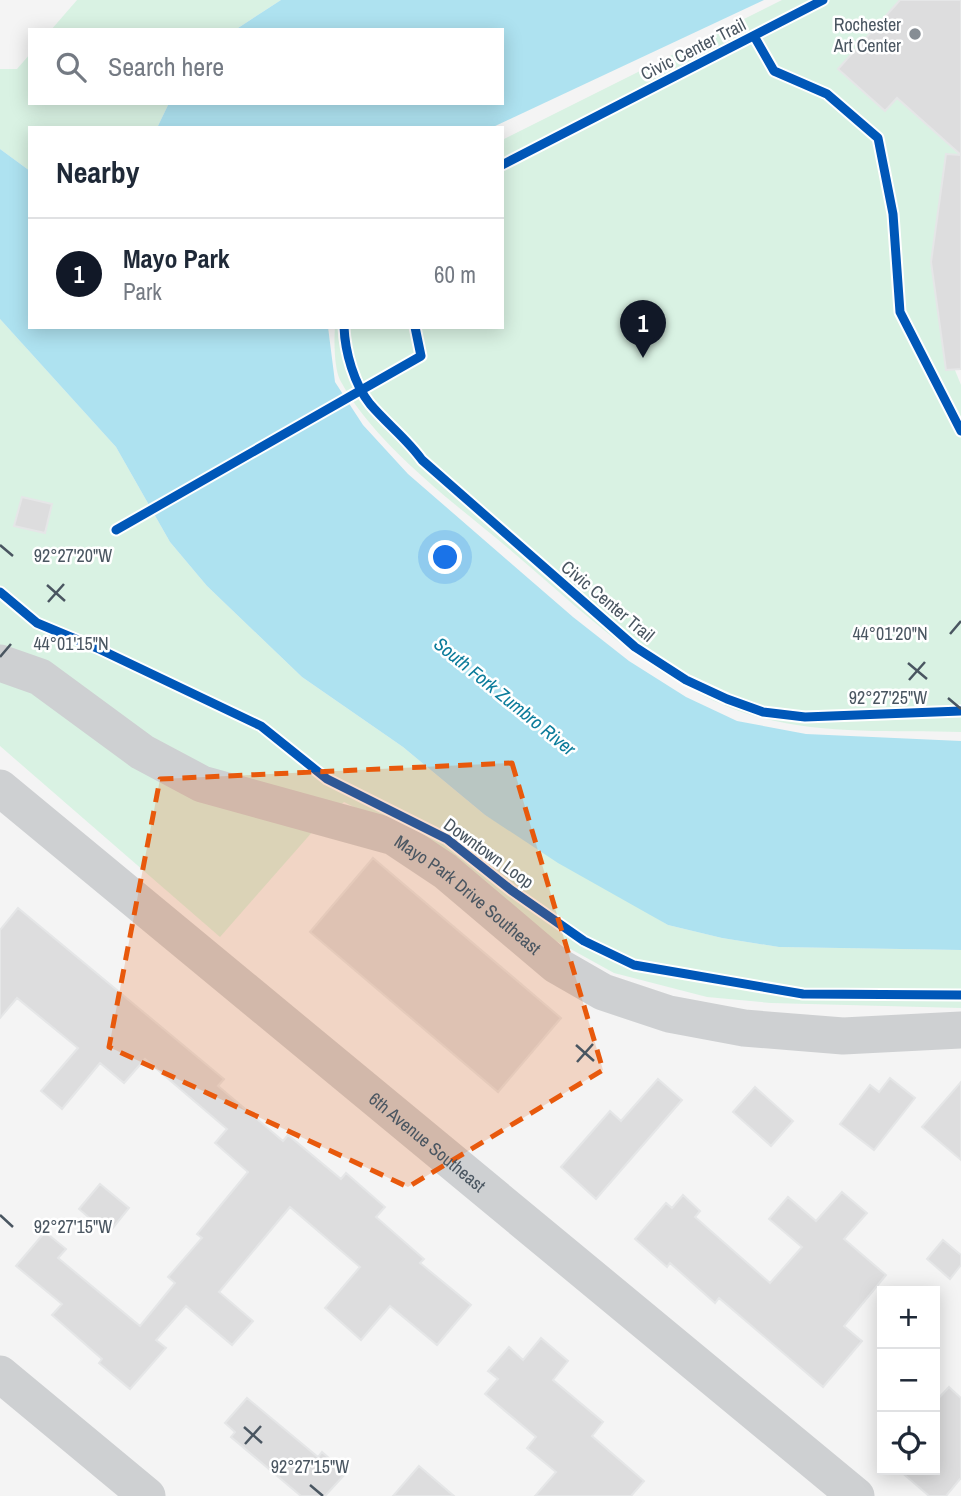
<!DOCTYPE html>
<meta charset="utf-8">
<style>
:root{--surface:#fff;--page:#f6f6f7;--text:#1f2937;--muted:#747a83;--line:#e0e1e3;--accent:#111827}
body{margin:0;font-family:"Archivo Narrow",sans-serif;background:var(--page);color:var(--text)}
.controls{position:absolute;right:21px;bottom:21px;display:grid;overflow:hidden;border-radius:0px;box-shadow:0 4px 18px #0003}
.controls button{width:63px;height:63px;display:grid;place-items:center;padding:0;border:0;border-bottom:2px solid var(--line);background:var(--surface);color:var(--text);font:35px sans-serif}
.you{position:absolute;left:446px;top:558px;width:24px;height:24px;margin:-18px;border:5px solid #fff;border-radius:50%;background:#1a73e8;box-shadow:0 0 0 10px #1a73e833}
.badge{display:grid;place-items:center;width:46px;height:46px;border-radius:50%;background:var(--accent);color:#fff;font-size:23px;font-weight:700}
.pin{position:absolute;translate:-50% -58px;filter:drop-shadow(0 2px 4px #0008)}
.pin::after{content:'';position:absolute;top:37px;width:24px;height:21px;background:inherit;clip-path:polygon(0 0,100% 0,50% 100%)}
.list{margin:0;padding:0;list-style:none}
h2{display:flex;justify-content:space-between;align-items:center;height:91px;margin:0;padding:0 28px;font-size:30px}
h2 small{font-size:23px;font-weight:400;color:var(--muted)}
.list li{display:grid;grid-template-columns:46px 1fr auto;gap:21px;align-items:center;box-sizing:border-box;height:112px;padding:0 28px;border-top:2px solid var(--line)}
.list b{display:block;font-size:26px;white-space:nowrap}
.list p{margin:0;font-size:23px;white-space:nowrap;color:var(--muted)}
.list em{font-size:23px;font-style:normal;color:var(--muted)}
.icon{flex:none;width:38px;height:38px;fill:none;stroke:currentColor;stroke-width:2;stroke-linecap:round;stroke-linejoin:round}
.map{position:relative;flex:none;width:961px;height:1496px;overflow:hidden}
.search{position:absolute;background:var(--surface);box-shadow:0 4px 18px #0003;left:28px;top:28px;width:476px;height:77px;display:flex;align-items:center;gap:18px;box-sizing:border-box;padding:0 24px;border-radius:0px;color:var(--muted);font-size:26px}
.panel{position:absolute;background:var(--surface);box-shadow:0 4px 18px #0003;left:28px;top:126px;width:476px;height:203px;border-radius:0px}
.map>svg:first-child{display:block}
.green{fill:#d9f2e3}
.water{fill:#aee2f0}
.building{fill:#ddddde;stroke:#e5e6e7;stroke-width:2}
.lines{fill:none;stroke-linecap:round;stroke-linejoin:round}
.minor{stroke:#ced0d2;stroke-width:37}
.cycleway-casing{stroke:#fff;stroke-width:13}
.cycleway{stroke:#0057b8;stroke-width:9}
.marked{fill:#e8590c;fill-opacity:0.2;stroke:#e8590c;stroke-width:5;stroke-dasharray:14 9;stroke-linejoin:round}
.ticks{fill:none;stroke:#4a5661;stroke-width:2.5}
.poi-dot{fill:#868d94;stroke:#fff;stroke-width:2.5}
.labels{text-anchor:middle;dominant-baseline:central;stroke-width:5;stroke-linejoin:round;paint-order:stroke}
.poi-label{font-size:18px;fill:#4a5661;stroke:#fff;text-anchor:end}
.street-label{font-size:18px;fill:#4a5661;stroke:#fff}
.water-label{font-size:19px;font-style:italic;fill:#0c7c9b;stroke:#fff}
.ticks-label{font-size:18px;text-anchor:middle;fill:#4a5661;stroke:#fff;stroke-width:5;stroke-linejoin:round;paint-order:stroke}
</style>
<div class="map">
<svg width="961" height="1496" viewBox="0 0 961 1496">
<rect width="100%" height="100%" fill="#f4f4f4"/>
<!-- green -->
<path class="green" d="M 77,0 L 281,0 L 235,30 L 51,30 Z
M 782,0 L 900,0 L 885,111 L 897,98 L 961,156 L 942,338 L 961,385 L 961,732 C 885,730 802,736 731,708 C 644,674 578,607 508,548 C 452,501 375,445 340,380 C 334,367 334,341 335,327 L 502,327 L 502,140 Z
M 30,54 L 30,103 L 169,103 L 157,128 L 30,128 L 30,171 L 0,149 L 0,69 L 17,69 Z
M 0,319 L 116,447 L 170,542 L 207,586 L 302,677 L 403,747 L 485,815 L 668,925 L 722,938 L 779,947 L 961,950 L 961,1008 L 771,1003 L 707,997 L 614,973 L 556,941 L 425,843 L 344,802 L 314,830 L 220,937 L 0,746 Z"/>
<!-- water -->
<path class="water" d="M 281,0 L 764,0 L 491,128 L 157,128 L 169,103 L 502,103 L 502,30 L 235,30 Z
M 0,149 L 30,171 L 30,327 L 328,327 L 335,382 L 363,425 L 408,474 L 573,617 L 629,661 L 686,697 L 737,721 L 806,734 L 961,741 L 961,950 L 779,947 L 722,938 L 668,925 L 558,863 L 485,815 L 403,747 L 302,677 L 207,586 L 170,542 L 116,447 L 0,319 Z"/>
<!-- building -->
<path class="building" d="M 900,0 L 961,0 L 961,369 L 946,370 L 931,262 L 946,154 L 961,155 L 897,98 L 885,111 L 838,69 Z
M 22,497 L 52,504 L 45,533 L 14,526 Z
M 373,858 L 561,1018 L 498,1092 L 310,932 Z
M 18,908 L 224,1079 L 218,1086 L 283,1141 L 288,1135 L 341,1179 L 346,1173 L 385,1207 L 376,1217 L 424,1259 L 420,1263 L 471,1305 L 437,1345 L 390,1306 L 361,1340 L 325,1308 L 360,1267 L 290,1207 L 219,1292 L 253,1321 L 232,1345 L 186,1306 L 156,1340 L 166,1348 L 130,1389 L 99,1363 L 102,1359 L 52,1315 L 62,1304 L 16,1266 L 45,1232 L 66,1249 L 58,1258 L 140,1326 L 175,1283 L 168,1277 L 202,1238 L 197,1234 L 248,1172 L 215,1143 L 227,1129 L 145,1059 L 124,1083 L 100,1063 L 62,1109 L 41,1091 L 78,1048 L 17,998 L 0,1018 L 0,930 Z
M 890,1078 L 915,1098 L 874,1150 L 840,1124 L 870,1085 L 879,1092 Z
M 658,1079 L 682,1100 L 596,1199 L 561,1167 L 610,1111 L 621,1121 Z
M 961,1082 L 961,1160 L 922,1127 Z
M 755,1087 L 793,1121 L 771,1146 L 733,1112 Z
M 100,1184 L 129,1208 L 108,1234 L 79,1209 Z
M 842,1192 L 867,1213 L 844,1239 L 886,1275 L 844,1326 L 862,1341 L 823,1387 L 719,1298 L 715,1303 L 670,1263 L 667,1267 L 635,1239 L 666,1203 L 672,1208 L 683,1195 L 700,1211 L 695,1217 L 770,1283 L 802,1247 L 769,1219 L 788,1197 L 816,1221 Z
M 943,1240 L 961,1255 L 961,1265 L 950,1279 L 927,1259 Z
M 541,1338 L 568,1361 L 553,1380 L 603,1422 L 592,1436 L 644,1481 L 631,1496 L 535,1496 L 556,1472 L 527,1448 L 536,1437 L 485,1394 L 498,1379 L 488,1371 L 509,1347 L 523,1360 Z
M 949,1387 L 961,1398 L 961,1478 L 946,1496 L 929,1496 L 899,1470 L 935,1470 L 935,1402 Z
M 247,1398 L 318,1457 L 322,1452 L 346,1473 L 325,1496 L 301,1496 L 231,1437 L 235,1432 L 225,1423 Z
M 419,1466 L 454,1496 L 393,1496 Z"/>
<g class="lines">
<!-- minor -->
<g class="minor">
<path id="s1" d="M 0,663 L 40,677 L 142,752 L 202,784 L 394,837 L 445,871 L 556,965 L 603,992 L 669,1014 L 744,1028 L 843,1036 L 961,1030"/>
<path id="s2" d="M 0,788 L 856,1496"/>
<path d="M 0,1374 L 147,1496"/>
</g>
<defs>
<path id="cycleway" d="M 754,36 L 774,71 L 827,94 L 878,138 L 893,214 L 900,312 L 961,431
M 502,165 L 823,0
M 344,327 C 345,352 354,384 370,404 C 387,424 407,439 422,460 L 635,647 L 686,680 L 727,699 L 763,712 L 805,717 L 961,711
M 116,530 L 421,356 L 415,327
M 0,592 L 37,623 L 97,648 L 261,726 L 327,779 L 447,839 L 511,890 L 584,941 L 634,965 L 803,994 L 961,995"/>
</defs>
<!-- cycleway casing -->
<use href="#cycleway" class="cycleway-casing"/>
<!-- cycleway -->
<use href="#cycleway" class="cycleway"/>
</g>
<!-- marked area -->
<path class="marked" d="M 512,763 L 603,1070 L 408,1187 L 109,1047 L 160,779 Z"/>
<!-- ticks -->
<path class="ticks" d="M 0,545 L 13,556M 47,585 L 65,601M 48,602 L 64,584M 950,634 L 961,621M 0,657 L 11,644M 908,663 L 927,679M 909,680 L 925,662M 948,698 L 961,709M 576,1045 L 594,1061M 577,1062 L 593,1044M 0,1215 L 13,1227M 244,1427 L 262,1443M 245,1444 L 261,1426M 310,1485 L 323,1496"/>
<!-- markers -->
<circle class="poi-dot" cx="915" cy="34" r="7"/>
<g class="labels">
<!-- poi labels -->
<g class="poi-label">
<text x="901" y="24">Rochester<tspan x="901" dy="21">Art Center</tspan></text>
</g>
<!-- street labels -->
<g class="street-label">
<text transform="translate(693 49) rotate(-27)">Civic Center Trail</text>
<text transform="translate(608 601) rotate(40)">Civic Center Trail</text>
<text transform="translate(489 853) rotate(36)">Downtown Loop</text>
<text stroke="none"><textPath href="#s1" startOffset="530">Mayo Park Drive Southeast</textPath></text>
<text stroke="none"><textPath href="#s2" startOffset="555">6th Avenue Southeast</textPath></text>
</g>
<!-- water labels -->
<g class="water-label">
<text transform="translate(505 696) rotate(39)">South Fork Zumbro River</text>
</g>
</g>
<g class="ticks-label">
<text x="73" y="562">92°27'20"W</text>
<text x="890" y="640">44°01'20"N</text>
<text x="71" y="650">44°01'15"N</text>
<text x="888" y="704">92°27'25"W</text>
<text x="73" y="1233">92°27'15"W</text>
<text x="310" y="1473">92°27'15"W</text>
</g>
</svg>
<div class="controls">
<button>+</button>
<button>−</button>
<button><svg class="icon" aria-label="locate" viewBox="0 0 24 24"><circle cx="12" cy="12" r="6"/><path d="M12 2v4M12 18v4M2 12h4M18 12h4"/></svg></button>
</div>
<div class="you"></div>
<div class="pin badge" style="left:643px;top:358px">1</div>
<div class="search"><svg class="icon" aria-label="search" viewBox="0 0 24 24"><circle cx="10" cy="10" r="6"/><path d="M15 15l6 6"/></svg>Search here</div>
<section class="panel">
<h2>Nearby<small></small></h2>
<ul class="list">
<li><span class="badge">1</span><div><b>Mayo Park</b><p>Park</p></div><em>60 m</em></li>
</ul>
</section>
</div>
